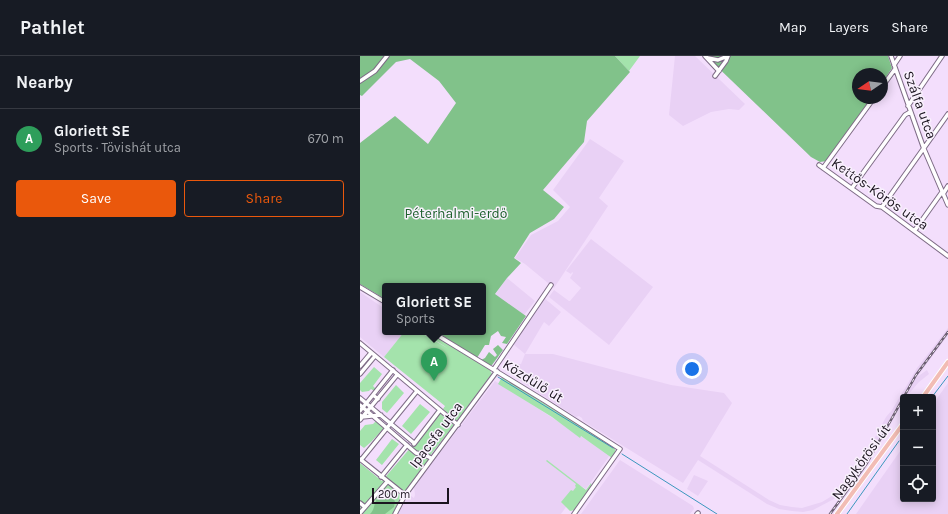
<!DOCTYPE html>
<meta charset="utf-8">
<style>
:root{--surface:#171b24;--page:#242831;--text:#f1f3f6;--muted:#9ea1a6;--line:#363941;--accent:#ea580c}
body{margin:0;font-family:Karla,sans-serif;background:var(--page);color:var(--text)}
.controls{position:absolute;right:12px;bottom:12px;display:grid;overflow:hidden;border-radius:4px;box-shadow:0 2px 10px #0003}
.controls button{width:36px;height:36px;display:grid;place-items:center;padding:0;border:0;border-bottom:1px solid var(--line);background:var(--surface);color:var(--text);font:20px sans-serif}
.compass{position:absolute;left:492px;top:12px;width:36px;height:36px;border-radius:50%;background:var(--surface);box-shadow:0 2px 10px #0003;rotate:257deg}
.scale{position:absolute;left:12px;bottom:10px;width:77px;box-sizing:border-box;padding-left:4px;border:2px solid #1b141f;border-top:0;font-size:11px;line-height:14px;white-space:nowrap;color:#1b141f;-webkit-text-stroke:3px #f9f1fd;paint-order:stroke}
.you{position:absolute;left:332px;top:313px;width:14px;height:14px;margin:-10px;border:3px solid #fff;border-radius:50%;background:#1a73e8;box-shadow:0 0 0 6px #1a73e833}
.badge{display:grid;place-items:center;width:26px;height:26px;border-radius:50%;background:var(--accent);color:#fff;font-size:13px;font-weight:700}
.pin{position:absolute;translate:-50% -33px;filter:drop-shadow(0 1px 2px #0008)}
.pin::after{content:'';position:absolute;top:21px;width:14px;height:12px;background:inherit;clip-path:polygon(0 0,100% 0,50% 100%)}
.popup{position:absolute;left:22px;top:227px;width:104px;height:52px;box-sizing:border-box;display:grid;place-content:center;border-radius:4px;background:var(--surface);filter:drop-shadow(0 1px 3px #0005);font-size:13px;white-space:nowrap;color:var(--muted)}
.popup b{font-size:15px;color:var(--text)}
.popup::after{content:'';position:absolute;left:50%;top:100%;margin-left:-8px;border:8px solid transparent;border-top-color:var(--surface)}
.list{margin:0;padding:0;list-style:none}
h2{display:flex;justify-content:space-between;align-items:center;height:52px;margin:0;padding:0 16px;font-size:17px}
h2 small{font-size:13px;font-weight:400;color:var(--muted)}
.list li{display:grid;grid-template-columns:26px 1fr auto;gap:12px;align-items:center;box-sizing:border-box;height:60px;padding:0 16px;border-top:1px solid var(--line)}
.list b{display:block;font-size:15px;white-space:nowrap}
.list p{margin:0;font-size:13px;white-space:nowrap;color:var(--muted)}
.list em{font-size:13px;font-style:normal;color:var(--muted)}
.actions{display:flex;gap:8px;padding:12px 16px}
.actions a{flex:1;padding:9px 0;border:1px solid var(--accent);border-radius:4px;text-align:center;font-size:14px;color:var(--accent)}
.actions .main{background:var(--accent);color:#fff}
.icon{flex:none;width:22px;height:22px;fill:none;stroke:currentColor;stroke-width:2;stroke-linecap:round;stroke-linejoin:round}
.map{position:relative;flex:none;width:588px;height:458px;overflow:hidden}
header{display:flex;align-items:center;gap:24px;box-sizing:border-box;height:56px;padding:0 20px;background:var(--surface);border-bottom:1px solid var(--line)}
header strong{font-size:19px}
nav{display:flex;gap:22px;margin-inline-start:auto;font-size:14px}
main{display:flex}
aside{flex:1;background:var(--surface)}
.map>svg:first-child{display:block}
.built{fill:#e9d1f5}
.green{fill:#a4e3ac}
.forest{fill:#81c28a}
.lines{fill:none;stroke-linecap:round;stroke-linejoin:round}
.stream{stroke:#3b97be;stroke-width:1}
.minor-casing{stroke:#7e6c86;stroke-width:5.5}
.major-casing{stroke:#fff;stroke-width:6}
.minor{stroke:#fff;stroke-width:3.5}
.major{stroke:#f2bcb4;stroke-width:4}
.rail-casing{stroke:#6b5f71;stroke-width:2.5}
.rail{stroke:#f9f1fd;stroke-width:1;stroke-dasharray:3;stroke-linecap:butt}
.labels{text-anchor:middle;dominant-baseline:central;stroke-width:3;stroke-linejoin:round;paint-order:stroke}
.street-label{font-size:14px;fill:#1b141f;stroke:#f9f1fd}
.park-label{font-size:14px;fill:#1e612d;stroke:#f9f1fd}
</style>
<header>
<strong>Pathlet</strong>
<nav><a>Map</a><a>Layers</a><a>Share</a></nav>
</header>
<main>
<aside>
<h2>Nearby<small></small></h2>
<ul class="list">
<li><span class="badge" style="background:#2e9e5b">A</span><div><b>Gloriett SE</b><p>Sports · Tövishát utca</p></div><em>670 m</em></li>
</ul>
<div class="actions"><a class="main">Save</a><a>Share</a></div>
</aside>
<div class="map">
<svg width="588" height="458" viewBox="0 0 588 458">
<rect width="100%" height="100%" fill="#f3defc"/>
<!-- built -->
<path class="built" d="M 315,0 L 335,0 L 385,48 L 379,54 L 369,53 L 351,56 L 323,70 L 309,59 Z
M 230,83 L 264,105 L 239,142 L 248,150 L 194,232 L 165,208 L 155,202 L 171,179 L 198,165 L 210,151 L 193,134 Z
M 231,183 L 293,231 L 249,289 L 189,241 L 194,234 L 209,245 L 210,245 L 221,232 L 210,222 L 213,217 L 212,216 L 211,218 L 206,215 Z
M 147,222 L 175,245 L 164,259 L 135,239 Z
M 0,236 L 25,253 L 25,276 L 44,276 L 24,301 L 0,281 Z
M 184,242 L 201,256 L 189,270 L 184,266 L 165,298 L 193,298 L 311,329 L 364,337 L 372,347 L 340,400 L 409,444 L 420,449 L 432,451 L 442,452 L 462,446 L 472,440 L 483,427 L 512,387 L 526,361 L 532,354 L 557,312 L 588,272 L 588,279 L 557,321 L 567,314 L 569,318 L 559,326 L 546,341 L 543,341 L 543,346 L 503,416 L 472,458 L 468,458 L 499,414 L 509,398 L 487,430 L 474,443 L 453,454 L 443,456 L 432,455 L 419,453 L 407,448 L 338,404 L 323,427 L 223,365 L 222,362 L 219,360 L 216,361 L 156,322 L 157,308 L 161,308 L 165,298 L 153,288 Z
M 135,325 L 250,399 L 226,433 L 221,430 L 201,458 L 38,458 L 48,441 L 51,440 L 54,442 L 55,439 L 54,431 Z
M 588,327 L 588,458 L 496,458 L 543,391 L 543,443 L 573,443 L 573,348 Z
M 260,404 L 333,450 L 334,453 L 330,458 L 221,458 Z
M 334,419 L 348,425 L 338,440 L 327,433 Z"/>
<!-- green -->
<path class="green" d="M 255,0 L 280,0 L 269,15 Z
M 44,276 L 60,276 L 89,293 L 73,283 L 76,280 L 130,314 L 132,318 L 97,365 L 83,353 L 85,350 L 24,301 Z
M 14,311 L 22,318 L 13,330 L 16,333 L 14,335 L 11,333 L 9,335 L 2,336 L 0,334 L 0,327 Z
M 142,321 L 254,391 L 256,396 L 252,402 L 221,380 L 220,382 L 192,361 L 138,328 Z
M 36,329 L 44,337 L 27,357 L 22,353 L 22,346 Z
M 60,348 L 70,356 L 51,378 L 42,370 Z
M 80,357 L 94,369 L 69,401 L 71,402 L 35,458 L 0,458 L 0,407 L 22,425 Z
M 16,365 L 24,372 L 11,386 L 4,392 L 0,389 L 0,375 L 5,369 L 13,368 Z
M 32,383 L 39,388 L 22,409 L 16,404 Z
M 187,404 L 226,434 L 231,427 L 232,431 L 215,454 L 210,455 L 201,446 L 211,434 L 213,435 L 216,431 L 215,430 L 216,428 L 186,405 Z"/>
<!-- forest -->
<path class="forest" d="M 0,0 L 255,0 L 270,16 L 227,65 L 224,86 L 183,134 L 204,151 L 194,163 L 170,177 L 154,202 L 161,207 L 147,222 L 135,238 L 166,260 L 147,288 L 142,287 L 146,281 L 141,280 L 138,275 L 131,280 L 129,289 L 125,289 L 117,302 L 77,276 L 123,276 L 123,230 L 25,230 L 25,243 L 0,228 L 0,87 L 35,60 L 68,88 L 96,47 L 79,25 L 50,3 L 36,6 L 2,40 L 0,39 Z
M 346,0 L 528,0 L 532,12 L 522,27 L 522,18 L 498,18 L 498,42 L 511,42 L 467,105 L 460,106 L 451,101 Z
M 138,289 L 143,294 L 132,309 L 128,309 L 121,304 L 125,302 L 129,296 L 135,301 L 137,299 L 133,293 Z
M 29,437 L 32,438 L 35,446 L 34,451 L 25,458 L 10,458 C 17,451 11,447 22,438 L 26,438 Z"/>
<g class="lines">
<!-- stream -->
<path class="stream" d="M 138,321 L 253,392
M 572,341 L 588,320
M 262,398 L 357,458
M 487,458 L 539,385"/>
<defs>
<path id="minor" d="M 345,0 L 359,15
M 531,0 L 564,93 L 588,149
M 348,2 L 358,4 L 368,0
M 534,9 L 540,0
M 355,20 L 366,5 L 368,0
M 0,25 L 15,15 L 27,0
M 522,31 L 535,13
M 548,50 L 582,0
M 459,109 L 516,150 L 522,151 L 588,200
M 463,112 L 514,42
M 492,132 L 545,59 L 550,56
M 583,138 L 588,130
M 522,151 L 588,58
M 555,174 L 582,136
M 0,231 L 25,246
M 72,276 L 185,345 L 260,393 L 214,458
M 0,287 L 98,369
M 0,310 L 11,297
M 134,313 L 191,229
M 0,318 L 15,300
M 0,342 L 54,387
M 18,343 L 13,339 L 33,314
M 0,349 L 56,397 L 65,399 L 71,402
M 0,355 L 13,339
M 0,359 L 2,361 L 21,359
M 0,364 L 37,319
M 54,388 L 80,354
M 0,403 L 45,439
M 1,404 L 57,335
M 21,421 L 47,389
M 0,447 L 5,451
M 0,457 L 27,426
M 35,458 L 45,439 L 137,315
M 337,458 L 338,457"/>
<path id="major" d="M 563,341 L 588,306
M 477,458 L 543,368"/>
</defs>
<!-- minor casing -->
<use href="#minor" class="minor-casing"/>
<!-- major casing -->
<use href="#major" class="major-casing"/>
<!-- minor -->
<use href="#minor" class="minor"/>
<!-- major -->
<use href="#major" class="major"/>
<defs>
<path id="rail" d="M 470,458 L 507,407 L 556,319 L 588,276"/>
</defs>
<!-- rail casing -->
<use href="#rail" class="rail-casing"/>
<!-- rail -->
<use href="#rail" class="rail"/>
</g>
<g class="labels">
<!-- street labels -->
<g class="street-label">
<text transform="translate(560 49) rotate(70)">Szálfa utca</text>
<text transform="translate(520 138) rotate(35)">Kettős-Körös utca</text>
<text transform="translate(173 325) rotate(32)">Közdűlő út</text>
<text transform="translate(76 379) rotate(-53)">Ipacsfa utca</text>
<text transform="translate(501 406) rotate(-54)">Nagykőrösi út</text>
</g>
<!-- park labels -->
<g class="park-label">
<text x="96" y="157">Péterhalmi-erdő</text>
</g>
</g>
</svg>
<div class="controls">
<button>+</button>
<button>−</button>
<button><svg class="icon" aria-label="locate" viewBox="0 0 24 24"><circle cx="12" cy="12" r="6"/><path d="M12 2v4M12 18v4M2 12h4M18 12h4"/></svg></button>
</div>
<svg class="compass" viewBox="-18 -18 36 36"><path d="M0-13l5 13h-10z" fill="#e53935"/><path d="M0 13l5-13h-10z" fill="#9ea1a6"/></svg>
<div class="scale">200 m</div>
<div class="you"></div>
<div class="pin badge" style="left:74px;top:325px;background:#2e9e5b">A</div>
<div class="popup"><b>Gloriett SE</b>Sports</div>
</div>
</main>
